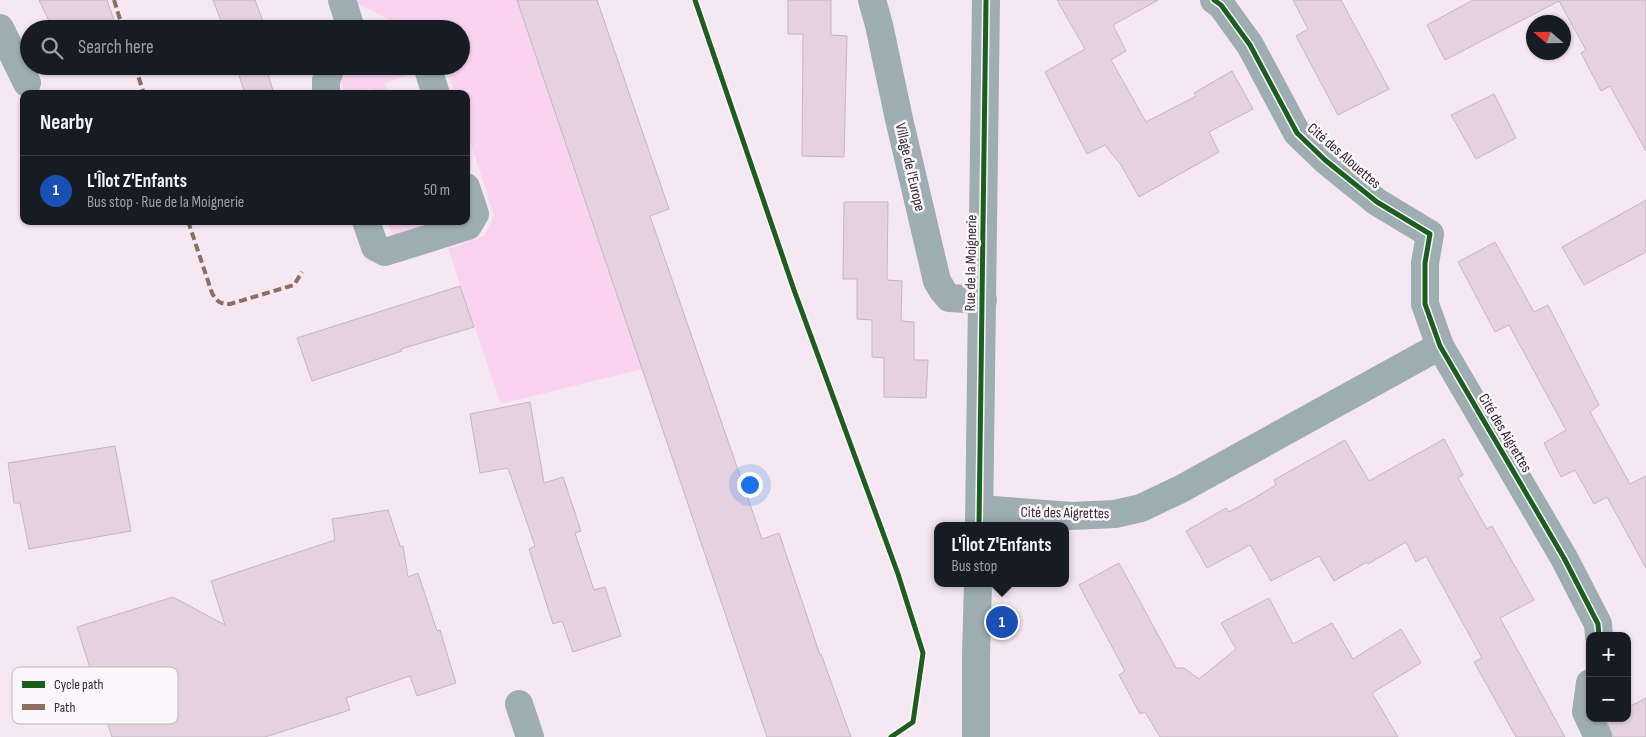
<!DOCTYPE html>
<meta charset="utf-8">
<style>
:root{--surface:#171b24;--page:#20242c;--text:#f1f3f6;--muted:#9ea1a6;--line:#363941;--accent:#776c74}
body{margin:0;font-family:"Sofia Sans Condensed",sans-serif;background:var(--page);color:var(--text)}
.controls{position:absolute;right:15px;bottom:15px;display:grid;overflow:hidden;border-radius:10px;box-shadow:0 1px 4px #0004}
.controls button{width:45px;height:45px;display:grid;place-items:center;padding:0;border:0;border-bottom:1px solid var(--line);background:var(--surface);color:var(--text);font:25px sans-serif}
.compass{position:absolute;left:1526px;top:15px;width:45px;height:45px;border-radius:50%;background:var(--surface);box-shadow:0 1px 4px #0004;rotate:290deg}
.you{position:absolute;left:749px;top:484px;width:18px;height:18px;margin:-12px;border:4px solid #fff;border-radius:50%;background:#1a73e8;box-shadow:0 0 0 8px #1a73e833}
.badge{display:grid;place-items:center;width:32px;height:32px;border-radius:50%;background:var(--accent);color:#fff;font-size:16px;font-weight:700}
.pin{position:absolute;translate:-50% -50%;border:2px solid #fff;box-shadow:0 1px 5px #0006}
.popup{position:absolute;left:934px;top:522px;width:135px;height:65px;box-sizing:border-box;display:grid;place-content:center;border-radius:10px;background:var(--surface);filter:drop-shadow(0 1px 4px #0005);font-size:16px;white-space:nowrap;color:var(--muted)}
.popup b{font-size:19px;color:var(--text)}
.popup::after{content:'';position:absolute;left:50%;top:100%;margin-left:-10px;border:10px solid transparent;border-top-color:var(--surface)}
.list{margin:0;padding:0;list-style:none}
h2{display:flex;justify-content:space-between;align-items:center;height:65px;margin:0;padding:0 20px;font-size:21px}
h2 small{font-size:16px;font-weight:400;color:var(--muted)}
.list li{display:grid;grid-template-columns:32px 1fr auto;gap:15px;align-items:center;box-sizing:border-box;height:70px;padding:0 20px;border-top:1px solid var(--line)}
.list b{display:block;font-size:19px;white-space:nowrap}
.list p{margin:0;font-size:16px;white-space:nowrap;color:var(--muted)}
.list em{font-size:16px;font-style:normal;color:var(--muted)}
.icon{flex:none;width:28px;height:28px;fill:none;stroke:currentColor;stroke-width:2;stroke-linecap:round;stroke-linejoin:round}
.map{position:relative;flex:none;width:1646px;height:737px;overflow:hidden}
.search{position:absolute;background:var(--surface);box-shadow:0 1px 4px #0004;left:20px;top:20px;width:450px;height:55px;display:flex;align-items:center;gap:12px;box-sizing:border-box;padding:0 18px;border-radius:28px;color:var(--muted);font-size:19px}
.panel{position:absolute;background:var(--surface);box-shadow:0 1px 4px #0004;left:20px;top:90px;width:450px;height:135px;border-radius:10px}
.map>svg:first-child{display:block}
.green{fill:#fad3f0}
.building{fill:#e6d1e1;stroke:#c2b7bf}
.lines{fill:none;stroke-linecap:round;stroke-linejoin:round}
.minor{stroke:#9dadb1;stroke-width:28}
.quiet{stroke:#8d6e63;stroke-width:4;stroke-dasharray:8 4;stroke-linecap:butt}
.cycleway-casing{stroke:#fcf7fa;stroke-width:8}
.cycleway{stroke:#1b5e20;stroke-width:5}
.labels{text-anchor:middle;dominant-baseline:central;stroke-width:5;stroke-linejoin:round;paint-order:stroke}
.street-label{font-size:15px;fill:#322930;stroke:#fcf7fa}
.key{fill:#fcf7fa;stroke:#bfb9bd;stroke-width:1}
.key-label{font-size:14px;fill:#322930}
</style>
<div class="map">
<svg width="1646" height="737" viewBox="0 0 1646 737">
<rect width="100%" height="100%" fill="#f6e8f2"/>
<!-- green -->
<path class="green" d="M 355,0 L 517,0 L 642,369 L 501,404 L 448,249 L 484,236 L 494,215 L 466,129 L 466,94 L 455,94 L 446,66 L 461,66 L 461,29 L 408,29 L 356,3 Z
M 347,66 L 409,66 L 411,74 L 385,83 L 389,94 L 373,94 L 371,88 L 354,94 L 344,94 L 341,83 Z
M 395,221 L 439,221 L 396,235 L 392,233 L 388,224 Z"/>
<!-- building -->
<path class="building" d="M 39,0 L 107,0 L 117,29 L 53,29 Z
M 213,0 L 255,0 L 266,29 L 224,29 Z
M 517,0 L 597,0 L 669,209 L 650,216 L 762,539 L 779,533 L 820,655 L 821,654 L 851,737 L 767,737 Z
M 788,0 L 831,0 L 831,35 L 847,36 L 844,157 L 802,156 L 803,34 L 788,34 Z
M 1057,0 L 1158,0 L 1113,25 L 1126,51 L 1111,60 L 1146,122 L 1196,96 L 1194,93 L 1232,71 L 1253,109 L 1209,132 L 1219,152 L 1139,197 L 1121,165 L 1105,145 L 1087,154 L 1045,72 L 1085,49 Z
M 1293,0 L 1341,0 L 1389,89 L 1338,115 L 1296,36 L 1308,29 Z
M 1473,0 L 1646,0 L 1646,151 L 1610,86 L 1601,91 L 1581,53 L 1586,50 L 1559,1 L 1445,60 L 1427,25 Z
M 236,66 L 280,66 L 281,69 L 268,74 L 274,94 L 245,94 Z
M 1494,94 L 1516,138 L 1476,159 L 1451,115 Z
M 1646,200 L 1646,252 L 1584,285 L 1562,247 Z
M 844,202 L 888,202 L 887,280 L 902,281 L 901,321 L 914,322 L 914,360 L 928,360 L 926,398 L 884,397 L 884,358 L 872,357 L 872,320 L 857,319 L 857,279 L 843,279 Z
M 1495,242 L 1534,312 L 1548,305 L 1599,405 L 1590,412 L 1630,484 L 1646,476 L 1646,568 L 1607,497 L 1594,504 L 1575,470 L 1561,477 L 1544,443 L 1566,430 L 1509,325 L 1495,332 L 1458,262 Z
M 460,286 L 474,327 L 401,349 L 402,351 L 312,381 L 297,338 Z
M 530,402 L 544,483 L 563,477 L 581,531 L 575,533 L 594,590 L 605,587 L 621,636 L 573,652 L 562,621 L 553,624 L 529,549 L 535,546 L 508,468 L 480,473 L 470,414 Z
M 1444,439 L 1463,475 L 1458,478 L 1487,529 L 1492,526 L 1534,600 L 1500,618 L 1565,737 L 1516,737 L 1474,662 L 1482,658 L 1426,556 L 1416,562 L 1406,542 L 1368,564 L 1367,562 L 1334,581 L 1319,556 L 1271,581 L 1250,545 L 1207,568 L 1186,531 L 1226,508 L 1229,512 L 1251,500 L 1276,485 L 1274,480 L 1345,440 L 1369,481 Z
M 115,446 L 131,531 L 29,549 L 20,503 L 14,503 L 8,463 Z
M 388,510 L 400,546 L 403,546 L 408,577 L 418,573 L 437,631 L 440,630 L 456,683 L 417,696 L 410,676 L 346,698 L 350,710 L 265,737 L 112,737 L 77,627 L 173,597 L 225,625 L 211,581 L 335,540 L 332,519 Z
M 1119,563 L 1176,668 L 1184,668 L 1199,679 L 1236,649 L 1221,623 L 1269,598 L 1293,644 L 1332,623 L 1353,659 L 1401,629 L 1421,663 L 1372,693 L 1398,737 L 1160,737 L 1145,712 L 1140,714 L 1119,675 L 1125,671 L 1079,585 Z
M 1646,698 L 1646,737 L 1613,737 L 1606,719 L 1627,718 L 1627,708 Z"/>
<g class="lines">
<!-- minor -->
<path class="minor" d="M 342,0 L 350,25
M 872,0 L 879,25 L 899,119 L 937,281 L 943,291 L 949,298 L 983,300
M 1214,0 L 1221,5 L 1250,45 L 1297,133 L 1325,160 L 1377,202 L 1430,234 L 1425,263 L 1425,304 L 1440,346 L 1564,558 L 1598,624 L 1599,636
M 0,28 L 27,83
M 427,66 L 436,94
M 326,94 L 326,80 L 332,66
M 366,221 L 375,247 L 385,252 L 468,226 L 475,214 L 466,187
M 980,509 L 1072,516 L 1115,514 L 1141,508 L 1181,489 L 1440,346
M 979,526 L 986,0
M 1590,683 L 1586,712 L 1598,737
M 519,704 L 530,737
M 976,737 L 976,655 L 978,583"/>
<!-- quiet -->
<path class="quiet" d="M 114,0 L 123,29
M 135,66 L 144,94
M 188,221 L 212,293 C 217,302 220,304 230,304 L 294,285 L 302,272"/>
<defs>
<path id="cycleway" d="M 695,0 L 794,290 L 898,574 L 923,653 L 913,722 L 891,737
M 1214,0 L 1221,5 L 1250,45 L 1297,133 L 1325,160 L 1377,202 L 1430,234 L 1425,263 L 1425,304 L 1440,346 L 1564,558 L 1598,624 L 1599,636
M 979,526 L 986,0"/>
</defs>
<!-- cycleway casing -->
<use href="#cycleway" class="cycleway-casing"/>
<!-- cycleway -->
<use href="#cycleway" class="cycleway"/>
</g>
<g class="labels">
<!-- street labels -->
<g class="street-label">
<text transform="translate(1344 156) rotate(41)">Cité des Alouettes</text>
<text transform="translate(910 167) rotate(77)">Village de l'Europe</text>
<text transform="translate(971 263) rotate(-89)">Rue de la Moignerie</text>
<text transform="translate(1505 433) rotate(59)">Cité des Aigrettes</text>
<text transform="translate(1065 513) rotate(1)">Cité des Aigrettes</text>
</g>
</g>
<!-- legend -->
<rect x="12" y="667" width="166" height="57" rx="8" class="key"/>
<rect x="22" y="681" width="23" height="7" fill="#1b5e20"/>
<rect x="22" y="704" width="23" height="6" fill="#8d6e63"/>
<g class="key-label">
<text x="54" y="689">Cycle path</text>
<text x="54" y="712">Path</text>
</g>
</svg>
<div class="controls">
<button>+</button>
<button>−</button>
</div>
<svg class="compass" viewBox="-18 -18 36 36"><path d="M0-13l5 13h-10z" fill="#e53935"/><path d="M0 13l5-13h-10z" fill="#9ea1a6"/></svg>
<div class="you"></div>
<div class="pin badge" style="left:1002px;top:622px;background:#1a4fb4">1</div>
<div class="popup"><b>L'Îlot Z'Enfants</b>Bus stop</div>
<div class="search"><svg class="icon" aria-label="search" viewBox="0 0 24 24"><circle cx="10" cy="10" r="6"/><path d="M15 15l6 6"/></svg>Search here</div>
<section class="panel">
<h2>Nearby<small></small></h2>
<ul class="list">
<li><span class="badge" style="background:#1a4fb4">1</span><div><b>L'Îlot Z'Enfants</b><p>Bus stop · Rue de la Moignerie</p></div><em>50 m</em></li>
</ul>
</section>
</div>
